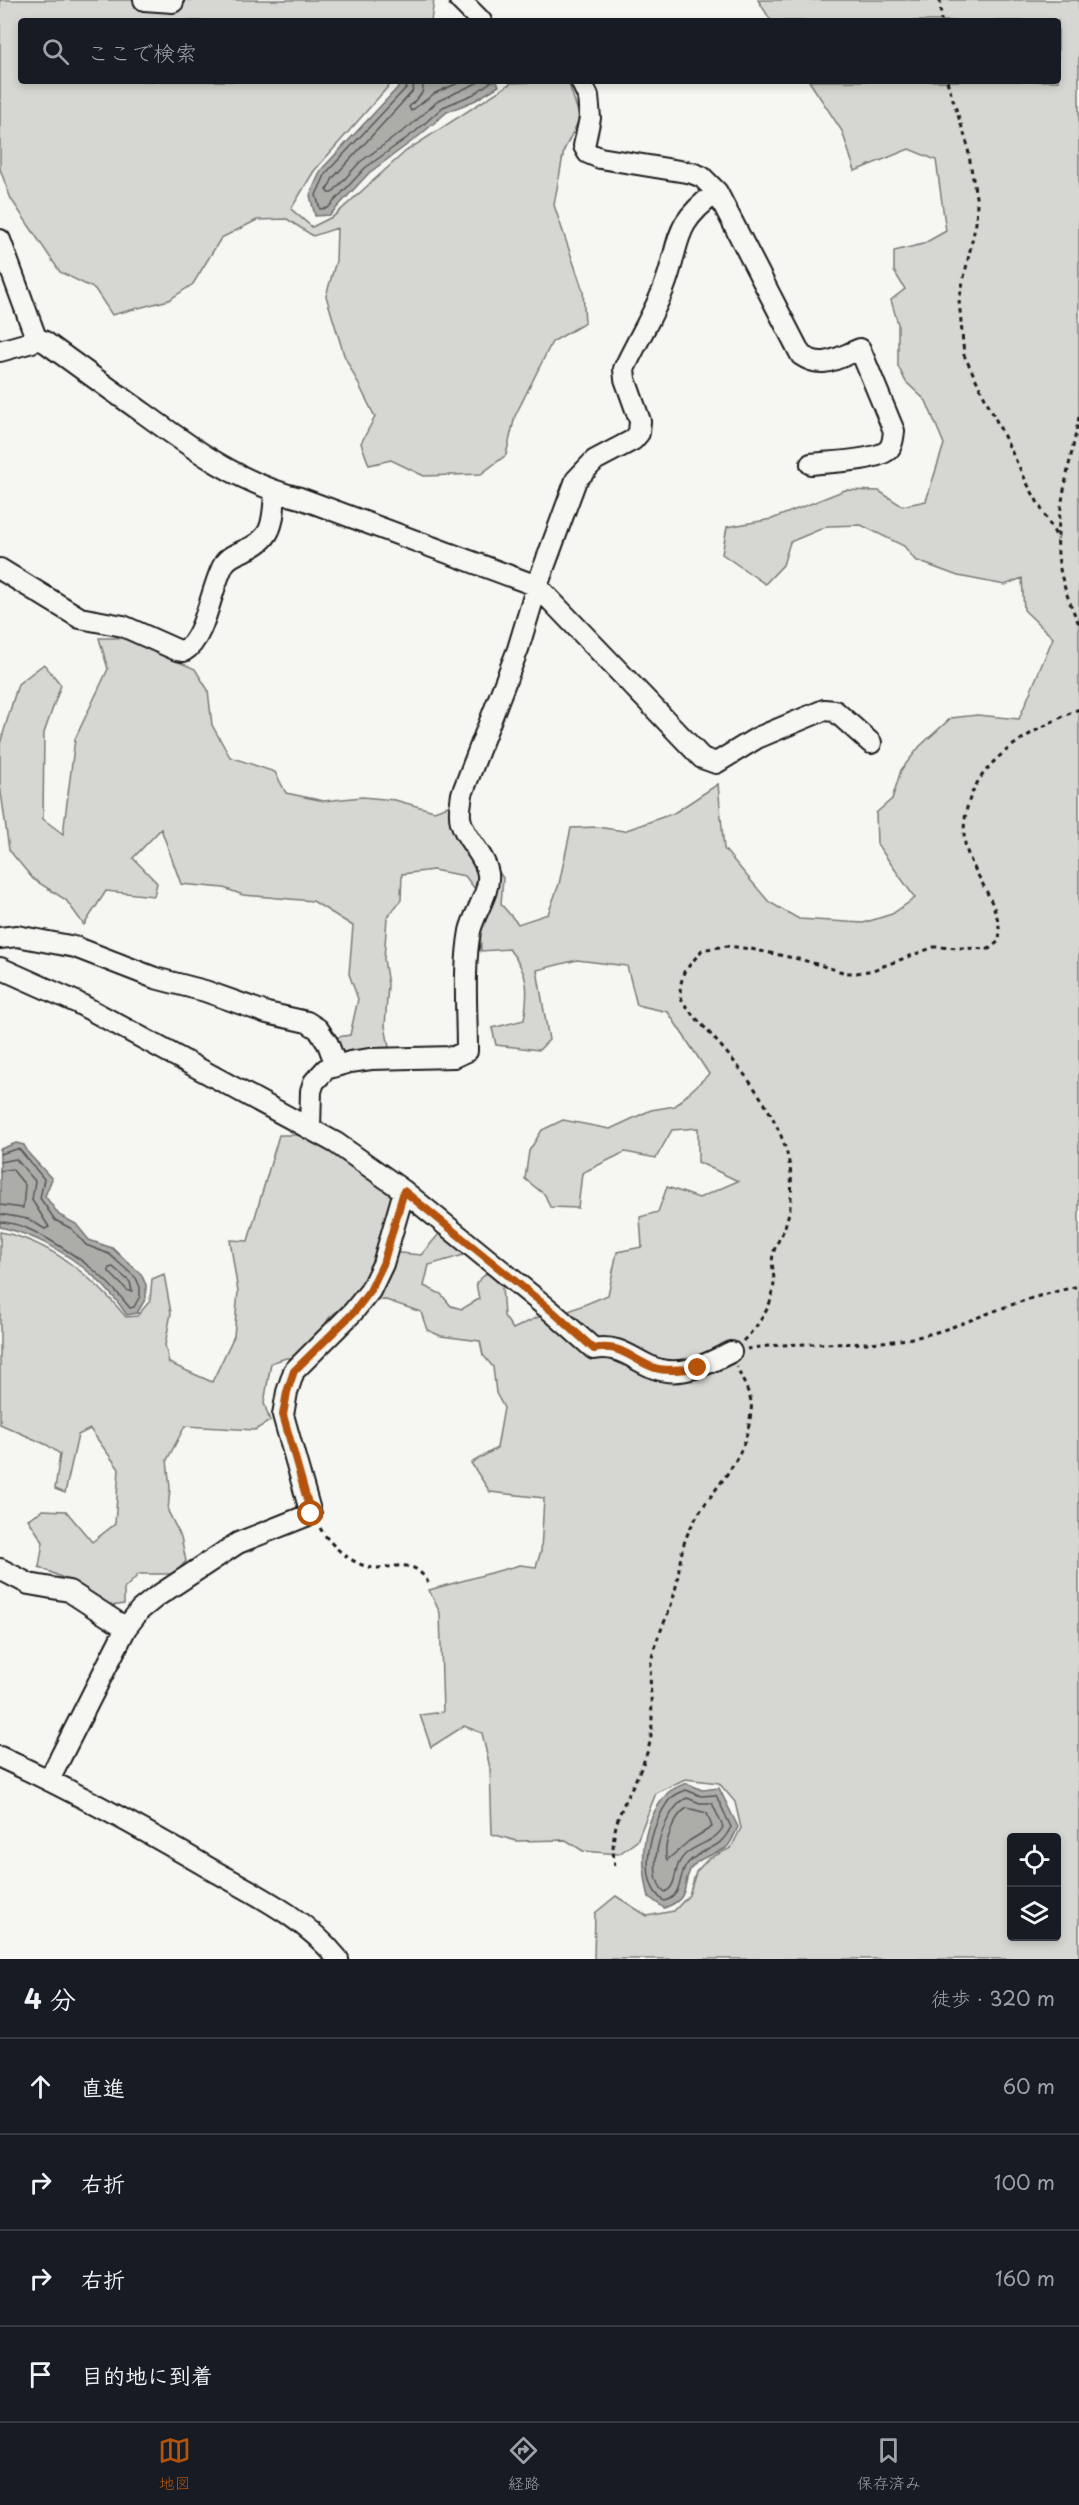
<!DOCTYPE html>
<html lang="ja">
<meta charset="utf-8">
<style>
:root{--surface:#171b24;--page:#20242c;--text:#f1f3f6;--muted:#9ea1a6;--line:#363941;--accent:#b45309}
body{margin:0;font-family:"Playpen Sans","Klee One",sans-serif;background:var(--page);color:var(--text)}
.controls{position:absolute;right:18px;bottom:18px;display:grid;overflow:hidden;border-radius:6px;box-shadow:0 3px 9px #0003}
.controls button{width:54px;height:54px;display:grid;place-items:center;padding:0;border:0;border-bottom:2px solid var(--line);background:var(--surface);color:var(--text);font:30px sans-serif}
.stop{position:absolute;width:18px;height:18px;margin:-14px;border:4px solid #b45309;border-radius:50%;background:#fff}
.stop.end{background:#b45309;border-color:#fff;box-shadow:0 2px 6px #0008}
.list{margin:0;padding:0;list-style:none}
h2{display:flex;justify-content:space-between;align-items:center;height:78px;margin:0;padding:0 24px;font-size:26px}
h2 small{font-size:20px;font-weight:400;color:var(--muted)}
.list li{display:grid;grid-template-columns:39px 1fr auto;gap:18px;align-items:center;box-sizing:border-box;height:96px;padding:0 24px;border-top:2px solid var(--line)}
.list b{display:block;font-size:22px;white-space:nowrap}
.list em{font-size:20px;font-style:normal;color:var(--muted)}
.icon{flex:none;width:33px;height:33px;fill:none;stroke:currentColor;stroke-width:2;stroke-linecap:round;stroke-linejoin:round}
.map{position:relative;flex:none;width:1079px;height:1959px;overflow:hidden}
.search{position:absolute;background:var(--surface);box-shadow:0 3px 9px #0003;left:18px;right:18px;top:18px;height:66px;display:flex;align-items:center;gap:15px;box-sizing:border-box;padding:0 21px;border-radius:6px;color:var(--muted);font-size:22px}
.sheet{height:462px;background:var(--surface)}
nav{display:flex;justify-content:space-around;align-items:center;box-sizing:border-box;height:84px;border-top:2px solid var(--line);background:var(--surface);font-size:16px;color:var(--muted)}
nav a{display:grid;justify-items:center;gap:3px}
nav .on{color:var(--accent)}
.map>svg:first-child{display:block}
.green{fill:#d6d6d2;stroke:#797977;stroke-width:1.5;fill-rule:evenodd}
.water{fill:#acaca9;stroke:#727271;stroke-width:1.5}
.lines{fill:none;stroke-linecap:round;stroke-linejoin:round}
.shore{stroke:#565654;stroke-width:1.5}
.minor-casing{stroke:#1c1c1c;stroke-width:24}
.path{stroke:#1c1c1c;stroke-width:3;stroke-dasharray:4.5 4.5;stroke-linecap:butt}
.minor{stroke:#f6f6f2;stroke-width:20}
.route{stroke:#b45309;stroke-width:8}
</style>
<div class="map">
<svg width="1079" height="1959" viewBox="0 0 1079 1959">
<rect width="100%" height="100%" fill="#f6f6f2"/>
<filter id="ink" filterUnits="userSpaceOnUse"><feTurbulence type="fractalNoise" baseFrequency=".0167" numOctaves="2"/><feDisplacementMap in="SourceGraphic" scale="12" xChannelSelector="R" yChannelSelector="G"/><feConvolveMatrix kernelMatrix="1 2 1 2 8 2 1 2 1" color-interpolation-filters="sRGB"/></filter>
<g filter="url(#ink)">
<!-- green -->
<path class="green" d="M 0,0 L 434,0 L 431,21 L 21,21 L 21,81 L 393,81 L 314,171 L 291,209 L 312,227 L 334,216 L 406,151 L 511,83 L 563,81 L 569,84 L 580,118 L 564,150 L 554,205 L 583,291 L 585,323 L 552,342 L 515,416 L 506,455 L 481,474 L 424,476 L 391,460 L 369,465 L 361,443 L 375,417 L 344,355 L 326,296 L 336,261 L 337,228 L 313,236 L 287,219 L 257,220 L 221,238 L 193,284 L 169,300 L 112,315 L 95,289 L 60,272 L 11,199 L 0,169 Z
M 758,0 L 1079,0 L 1079,1959 L 594,1959 L 595,1913 L 616,1896 L 647,1916 L 674,1911 L 689,1895 L 696,1872 L 708,1859 L 731,1848 L 741,1828 L 735,1802 L 719,1783 L 685,1779 L 656,1793 L 637,1841 L 619,1854 L 583,1851 L 566,1840 L 516,1841 L 492,1834 L 490,1768 L 482,1733 L 464,1726 L 431,1747 L 420,1715 L 443,1712 L 440,1613 L 429,1590 L 520,1565 L 536,1567 L 541,1551 L 544,1498 L 490,1492 L 471,1463 L 497,1448 L 504,1408 L 496,1393 L 493,1367 L 483,1355 L 480,1341 L 441,1336 L 427,1330 L 421,1312 L 386,1300 L 349,1301 L 329,1318 L 318,1336 L 298,1358 L 286,1358 L 271,1363 L 264,1403 L 270,1421 L 255,1430 L 185,1426 L 167,1460 L 170,1488 L 168,1511 L 181,1537 L 186,1561 L 175,1574 L 139,1574 L 124,1589 L 124,1604 L 105,1607 L 70,1581 L 39,1567 L 43,1542 L 28,1519 L 43,1510 L 66,1511 L 92,1542 L 115,1524 L 119,1469 L 90,1429 L 78,1435 L 65,1493 L 55,1489 L 60,1454 L 47,1445 L 0,1424 L 0,1232 C 50,1241 94,1278 126,1317 L 137,1316 L 150,1301 L 152,1279 L 164,1274 L 171,1313 L 165,1345 L 169,1363 L 212,1382 L 234,1336 L 238,1292 L 230,1240 L 248,1241 L 279,1135 L 304,1135 L 332,1146 L 395,1195 L 380,1251 L 421,1255 L 439,1234 L 467,1254 L 429,1265 L 424,1286 L 441,1294 L 451,1306 L 462,1309 L 479,1299 L 476,1283 L 487,1273 L 502,1286 L 504,1316 L 513,1329 L 538,1317 L 552,1318 L 608,1295 L 617,1252 L 642,1247 L 640,1217 L 658,1212 L 667,1187 L 699,1198 L 738,1181 L 698,1162 L 698,1128 L 672,1130 L 656,1158 L 625,1152 L 582,1173 L 578,1208 L 550,1207 L 545,1195 L 525,1179 L 529,1151 L 542,1130 L 563,1120 L 610,1129 L 651,1110 L 675,1106 L 709,1074 L 668,1012 L 637,1005 L 627,966 L 577,960 L 537,970 L 549,1040 L 539,1050 L 496,1045 L 492,1028 L 524,1020 C 529,989 529,974 509,949 L 481,951 L 479,894 L 465,876 L 433,870 L 402,874 L 401,900 L 387,918 L 384,959 L 388,985 L 385,1026 L 389,1047 L 379,1053 L 340,1061 L 330,1038 L 350,1035 L 358,999 L 349,974 L 353,926 L 313,901 L 243,895 L 224,888 L 181,884 L 161,829 L 133,858 L 157,883 L 154,896 L 106,891 L 84,925 L 66,900 L 33,879 L 9,850 L 0,785 L 0,744 L 18,684 L 44,664 L 61,685 L 44,733 L 43,819 L 63,834 L 75,739 L 108,669 L 99,638 L 124,638 L 195,669 L 208,690 L 212,725 L 230,757 L 275,772 L 286,793 L 324,801 L 362,797 L 395,800 L 434,811 L 454,804 L 503,878 L 501,904 L 518,924 L 548,914 L 559,884 L 571,828 L 597,827 L 624,831 L 674,813 L 718,784 L 724,849 L 769,902 L 799,919 L 863,923 L 892,914 L 915,898 L 877,844 L 876,813 L 892,799 L 901,770 L 920,746 L 951,718 L 977,715 L 1019,719 L 1053,638 L 1024,610 L 1022,578 L 1005,585 L 958,576 L 915,560 L 904,546 L 861,525 L 828,526 L 790,542 L 783,565 L 765,584 L 722,554 L 727,527 L 772,519 L 845,490 L 879,491 L 902,506 L 926,501 L 944,444 L 926,401 L 906,382 L 898,366 L 898,324 L 891,300 L 905,289 L 894,271 L 894,251 L 923,244 L 946,231 L 936,160 L 909,149 L 855,171 L 842,131 L 809,81 L 1058,81 L 1058,21 L 771,21 ZM 1012,1838 L 1056,1838 L 1056,1936 L 1012,1936 Z"/>
<!-- water -->
<path class="water" d="M 404,81 L 497,81 L 499,86 L 476,100 L 447,112 L 419,136 L 369,173 L 330,215 L 315,216 L 310,195 L 321,170 Z
M 16,1143 L 24,1145 L 29,1154 L 52,1179 L 45,1196 L 59,1215 L 76,1224 L 89,1240 L 112,1248 L 141,1274 L 146,1285 L 146,1298 L 137,1313 L 127,1315 C 99,1272 50,1238 0,1227 L 0,1149 Z
M 686,1783 L 702,1790 L 719,1788 L 738,1827 C 735,1833 731,1844 726,1848 C 715,1855 701,1856 692,1867 C 680,1884 693,1898 664,1908 L 649,1897 C 640,1861 640,1825 666,1795 C 670,1789 680,1786 686,1783 Z"/>
<g class="lines">
<!-- shore -->
<path class="shore" d="M 408,81 L 406,88 L 326,173 L 316,195 L 320,209 L 328,208 L 365,168 L 415,132 L 443,107 L 474,94 L 492,81
M 415,81 L 412,92 L 333,178 L 327,190 L 328,193 L 332,193 L 360,162 L 410,126 L 438,101 L 481,81
M 424,81 L 422,93 L 409,107 L 411,111 L 435,93 L 463,81
M 0,1154 L 17,1149 L 20,1150 L 44,1179 L 40,1198 L 55,1220 L 72,1229 L 86,1245 L 109,1254 L 136,1278 L 140,1287 L 140,1296 L 134,1307 L 130,1308 C 105,1276 82,1259 48,1239 C 32,1230 19,1223 0,1222
M 0,1162 L 16,1159 L 35,1181 L 32,1200 L 49,1227 L 45,1229 L 28,1219 L 0,1214
M 0,1171 L 12,1169 L 25,1185 L 23,1208 L 0,1205
M 109,1268 L 113,1267 L 130,1282 L 132,1291 L 128,1291 L 109,1272 Z
M 686,1790 L 701,1796 L 716,1795 L 731,1827 C 718,1853 705,1845 688,1863 C 677,1875 684,1896 664,1901 C 635,1882 651,1822 670,1799 C 674,1795 681,1792 686,1790 Z
M 687,1798 L 700,1803 L 712,1803 L 723,1827 C 714,1845 688,1844 679,1863 C 674,1873 676,1887 665,1892 C 643,1876 663,1808 687,1798 Z
M 687,1808 L 707,1813 L 712,1827 L 689,1841 L 667,1860 C 662,1847 674,1815 687,1808 Z"/>
<defs>
<path id="minor" d="M 144,0 L 173,2
M 460,0 L 481,21
M 581,81 L 588,96 L 590,118 L 584,146 L 588,153 L 600,158 L 692,173 L 702,177 L 717,192 L 801,355 C 823,370 837,358 860,349 L 894,431 C 893,438 893,444 889,449 C 878,461 828,462 811,464
M 0,240 L 36,338 L 32,342 L 0,351
M 36,338 L 45,342 C 78,366 111,390 145,414 C 193,449 241,484 300,498 L 537,586 L 702,758 L 716,763 L 757,738 L 824,710 L 835,711 L 871,743
M 0,569 L 80,618 L 123,626 L 177,650 L 184,651 C 206,638 211,586 224,564 C 228,557 236,554 243,551 C 274,539 273,522 275,492
M 0,938 L 17,936 L 75,947 L 155,978 L 205,991 L 267,1013 L 307,1022 L 318,1029 L 328,1044 L 336,1065
M 0,968 L 76,1002 L 336,1143 L 404,1191 L 551,1311 L 594,1349 C 619,1344 632,1359 654,1368 C 681,1378 708,1364 731,1352
M 310,1128 L 311,1091 L 314,1082 L 326,1069 L 350,1062 L 371,1059 L 454,1057 L 467,1051 C 467,1011 463,970 470,931 C 474,913 490,893 488,874 C 485,854 466,841 461,822 C 458,813 461,803 462,794 L 518,649 L 537,586 L 576,480 L 595,460 L 633,440 L 639,433 L 640,421 L 625,379 L 624,369 C 636,343 652,317 663,290 C 682,242 670,226 717,192
M 0,1569 L 29,1584 L 69,1591 L 126,1628
M 0,1757 C 72,1790 141,1828 209,1868 C 255,1894 304,1917 338,1959
M 49,1780 L 126,1628 L 140,1610 L 156,1597 L 238,1543 L 311,1514 L 283,1415 L 287,1392 L 294,1371 L 353,1312 L 370,1291 L 383,1264 L 404,1191"/>
</defs>
<!-- minor casing -->
<use href="#minor" class="minor-casing"/>
<!-- path -->
<path class="path" d="M 940,0 L 941,21
M 947,81 L 967,143 L 977,203 L 976,223 L 959,300 L 964,355 L 1028,485 L 1058,539
M 1079,417 C 1072,456 1055,516 1058,554 C 1060,579 1069,602 1079,624
M 743,1341 C 759,1325 773,1306 774,1282 C 774,1273 771,1263 773,1255 C 774,1248 779,1240 782,1234 C 787,1222 790,1211 791,1198 C 798,1124 733,1060 687,1008 L 681,998 L 680,987 L 684,972 L 702,950 L 713,948 L 727,946 L 751,949 L 803,960 L 846,973 L 857,973 L 873,970 L 934,947 L 989,949 L 999,941 C 1003,913 981,884 970,859 C 964,846 963,834 965,819 C 972,760 1031,731 1079,709
M 747,1349 C 803,1339 861,1349 917,1337 C 951,1330 983,1314 1017,1303 C 1037,1296 1058,1291 1079,1286
M 320,1528 C 329,1543 345,1558 362,1565 C 388,1576 410,1550 429,1584
M 615,1866 C 605,1817 638,1788 649,1746 C 656,1720 648,1691 651,1664 C 654,1639 668,1619 674,1595 C 679,1577 679,1556 686,1538 C 703,1494 743,1471 750,1419 C 751,1413 752,1406 751,1401 C 748,1389 741,1378 737,1367"/>
<!-- minor -->
<use href="#minor" class="minor"/>
</g>
</g>
<g class="lines" filter="url(#ink)">
<!-- route -->
<path class="route" d="M 311,1514 L 283,1415 L 287,1392 L 294,1371 L 354,1312 L 370,1291 L 383,1264 L 404,1191 L 552,1311 L 594,1349 C 622,1343 631,1360 655,1368 C 668,1372 685,1369 698,1368"/>
</g>
</svg>
<div class="controls">
<button><svg class="icon" aria-label="locate" viewBox="0 0 24 24"><circle cx="12" cy="12" r="6"/><path d="M12 2v4M12 18v4M2 12h4M18 12h4"/></svg></button>
<button><svg class="icon" aria-label="layers" viewBox="0 0 24 24"><path d="M12 4l9 5-9 5-9-5zM3 14l9 5 9-5"/></svg></button>
</div>
<div class="stop" style="left:311px;top:1514px"></div>
<div class="stop end" style="left:698px;top:1368px"></div>
<div class="search"><svg class="icon" aria-label="search" viewBox="0 0 24 24"><circle cx="10" cy="10" r="6"/><path d="M15 15l6 6"/></svg>ここで検索</div>
</div>
<section class="sheet">
<h2>4 分<small>徒歩 · 320 m</small></h2>
<ul class="list">
<li><svg class="icon" aria-label="ahead" viewBox="0 0 24 24"><path d="M12 20V5M6 11l6-6 6 6"/></svg><div><b>直進</b></div><em>60 m</em></li>
<li><svg class="icon" aria-label="right" viewBox="0 0 24 24"><path d="M7 20v-9h11M14 6l5 5-5 5"/></svg><div><b>右折</b></div><em>100 m</em></li>
<li><svg class="icon" aria-label="right" viewBox="0 0 24 24"><path d="M7 20v-9h11M14 6l5 5-5 5"/></svg><div><b>右折</b></div><em>160 m</em></li>
<li><svg class="icon" aria-label="arrive" viewBox="0 0 24 24"><path d="M6 21V4h12l-3 4 3 4H6"/></svg><div><b>目的地に到着</b></div></li>
</ul>
</section>
<nav>
<a class="on"><svg class="icon" aria-label="map" viewBox="0 0 24 24"><path d="M3 6l6-2 6 2 6-2v14l-6 2-6-2-6 2zM9 4v14M15 6v14"/></svg>地図</a>
<a><svg class="icon" aria-label="directions" viewBox="0 0 24 24"><path d="M12 3l9 9-9 9-9-9zM9 14v-3h6M13 9l2 2-2 2"/></svg>経路</a>
<a><svg class="icon" aria-label="saved" viewBox="0 0 24 24"><path d="M7 4h10v16l-5-4-5 4z"/></svg>保存済み</a>
</nav>
